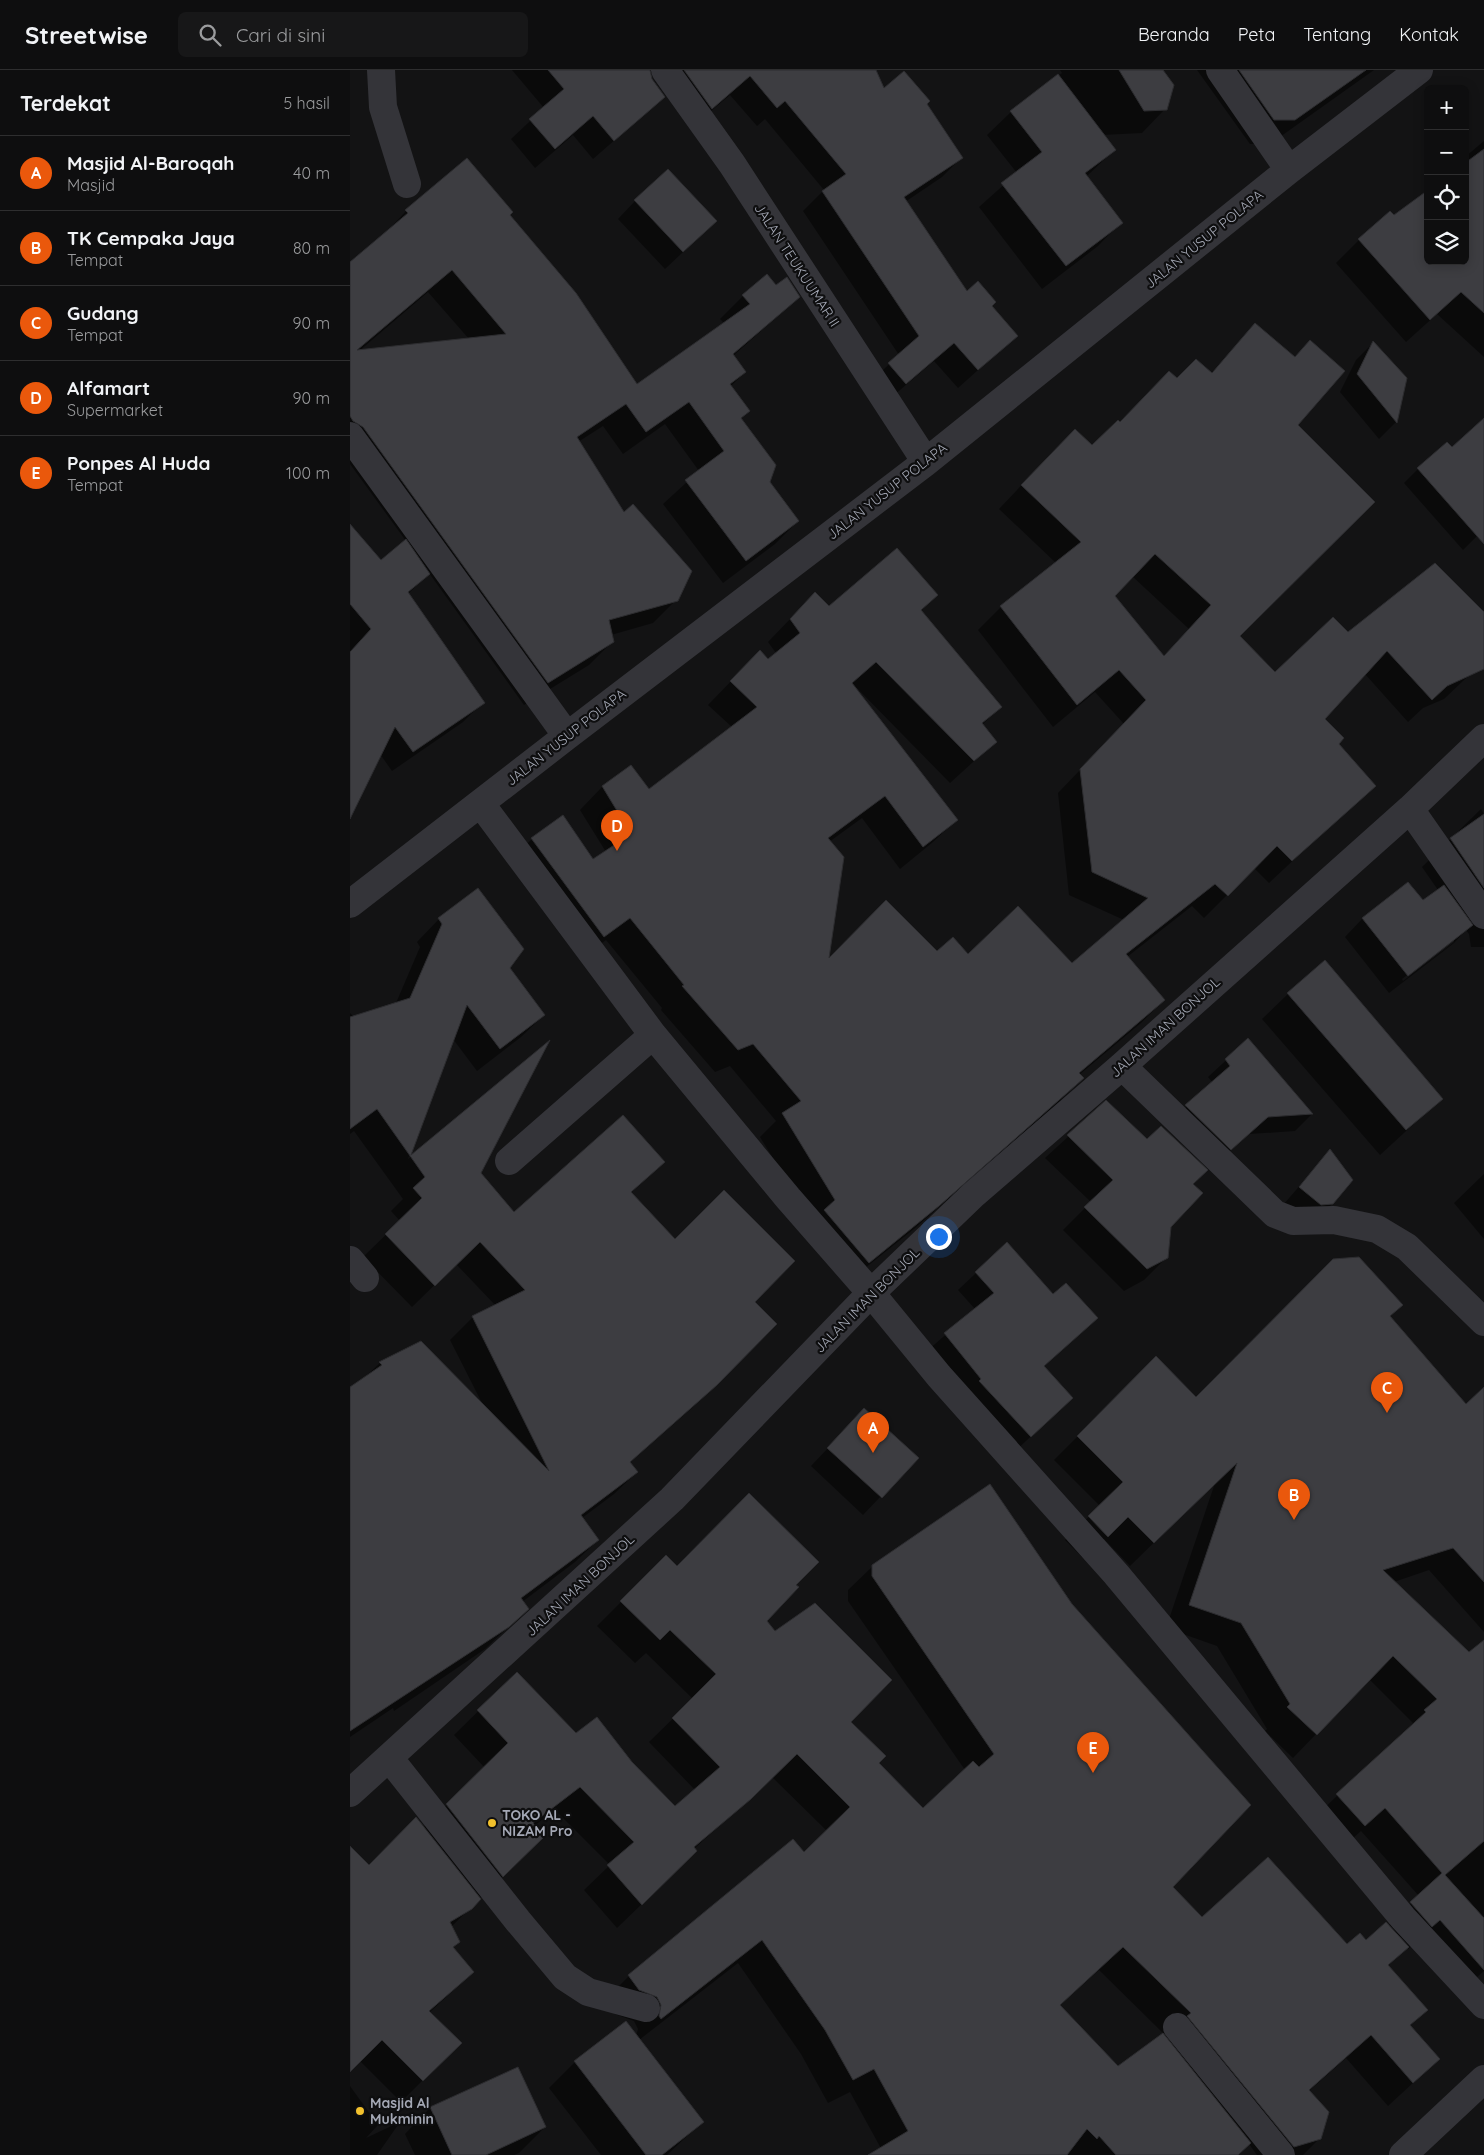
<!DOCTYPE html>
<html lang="id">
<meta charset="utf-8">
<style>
:root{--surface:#0e0e0f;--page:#171718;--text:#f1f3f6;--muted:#9b9c9e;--line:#2e2e2f;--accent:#ea580c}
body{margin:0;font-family:Quicksand,sans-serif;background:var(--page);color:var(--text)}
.controls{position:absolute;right:15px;top:15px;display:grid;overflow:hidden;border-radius:8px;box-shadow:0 2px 12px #0003}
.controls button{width:45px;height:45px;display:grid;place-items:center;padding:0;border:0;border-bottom:1px solid var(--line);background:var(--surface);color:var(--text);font:25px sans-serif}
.you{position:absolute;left:588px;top:1166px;width:18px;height:18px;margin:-12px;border:4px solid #fff;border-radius:50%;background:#1a73e8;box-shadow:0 0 0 8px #1a73e833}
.badge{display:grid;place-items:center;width:32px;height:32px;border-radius:50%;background:var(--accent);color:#fff;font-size:16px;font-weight:700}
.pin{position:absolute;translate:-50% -41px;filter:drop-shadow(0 1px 2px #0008)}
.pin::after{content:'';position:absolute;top:26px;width:18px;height:15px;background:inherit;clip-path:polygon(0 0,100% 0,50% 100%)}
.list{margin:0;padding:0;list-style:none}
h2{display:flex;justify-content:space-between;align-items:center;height:65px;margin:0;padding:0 20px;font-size:21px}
h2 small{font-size:16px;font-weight:400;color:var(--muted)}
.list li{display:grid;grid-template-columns:32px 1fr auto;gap:15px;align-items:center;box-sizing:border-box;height:75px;padding:0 20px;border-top:1px solid var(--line)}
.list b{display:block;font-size:19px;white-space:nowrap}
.list p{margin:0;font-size:16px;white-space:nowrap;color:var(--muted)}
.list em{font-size:16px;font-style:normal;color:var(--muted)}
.icon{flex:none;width:28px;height:28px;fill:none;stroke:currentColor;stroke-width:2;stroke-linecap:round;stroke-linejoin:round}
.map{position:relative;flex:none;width:1134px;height:2085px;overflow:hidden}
header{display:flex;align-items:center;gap:30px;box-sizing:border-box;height:70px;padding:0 25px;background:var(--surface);border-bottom:1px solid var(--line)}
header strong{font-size:24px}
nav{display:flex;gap:28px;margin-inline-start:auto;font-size:18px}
.search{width:350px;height:45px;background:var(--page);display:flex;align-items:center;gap:12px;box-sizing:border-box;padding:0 18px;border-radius:8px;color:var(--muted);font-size:19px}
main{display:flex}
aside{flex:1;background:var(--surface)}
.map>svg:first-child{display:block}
.shadow{fill:#0007;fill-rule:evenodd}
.building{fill:#3d3d41;stroke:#2d2d30;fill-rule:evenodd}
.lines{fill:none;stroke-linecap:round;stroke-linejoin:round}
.minor{stroke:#343439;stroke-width:28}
.poi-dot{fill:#f2c12d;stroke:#0e0e0f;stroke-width:2}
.labels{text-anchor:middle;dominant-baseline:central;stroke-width:4.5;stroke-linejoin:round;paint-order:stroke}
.street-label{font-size:14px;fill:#a4a8b5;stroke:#0e0e0f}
.poi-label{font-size:14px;font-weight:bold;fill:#a4a8b5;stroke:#0e0e0f;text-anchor:start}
</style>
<header>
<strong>Streetwise</strong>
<div class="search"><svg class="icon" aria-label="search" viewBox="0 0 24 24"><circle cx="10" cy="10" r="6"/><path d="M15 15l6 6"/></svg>Cari di sini</div>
<nav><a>Beranda</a><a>Peta</a><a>Tentang</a><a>Kontak</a></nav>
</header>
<main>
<aside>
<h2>Terdekat<small>5 hasil</small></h2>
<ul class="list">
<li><span class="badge">A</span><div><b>Masjid Al-Baroqah</b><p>Masjid</p></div><em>40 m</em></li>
<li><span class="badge">B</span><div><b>TK Cempaka Jaya</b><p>Tempat</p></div><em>80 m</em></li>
<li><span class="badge">C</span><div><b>Gudang</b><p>Tempat</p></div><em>90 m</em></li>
<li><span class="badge">D</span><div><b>Alfamart</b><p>Supermarket</p></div><em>90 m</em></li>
<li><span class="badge">E</span><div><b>Ponpes Al Huda</b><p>Tempat</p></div><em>100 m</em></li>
</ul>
</aside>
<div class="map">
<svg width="1134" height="2085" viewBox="0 0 1134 2085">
<rect width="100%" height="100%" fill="#131314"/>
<!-- shadow -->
<path class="shadow" d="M 162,0 L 524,0 L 533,20 L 575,34 L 611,88 L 592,107 L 555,132 L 617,222 L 641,236 L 666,266 L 608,318 L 584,291 L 536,332 L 519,313 L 549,285 L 453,141 L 474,120 L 415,49 L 407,56 L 380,25 L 342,57 L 308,10 L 299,3 L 314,27 L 243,89 L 223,65 L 185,98 L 161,69 L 194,38 Z
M 710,0 L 811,0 L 815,39 L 792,63 L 752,65 L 764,80 L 736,107 L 771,152 L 748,176 L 692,219 L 629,137 L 667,103 L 637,65 L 661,42 L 712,3 Z
M 847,0 L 1024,0 L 920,74 L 900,74 Z
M 1134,71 L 1134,287 L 1087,244 L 1056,272 L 986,193 L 1009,170 L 1078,191 L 1115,191 L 1115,87 Z
M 116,90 L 287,316 L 374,253 L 370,249 L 393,226 L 426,216 L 449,227 L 383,286 L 395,302 L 381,316 L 398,341 L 390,349 L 419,412 L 448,451 L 425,474 L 373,513 L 313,434 L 349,401 L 315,354 L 273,384 L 253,356 L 228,372 L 326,530 L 303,553 L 261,565 L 262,572 L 239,595 L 174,635 L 79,503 L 58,524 L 133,632 L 113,652 L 42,701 L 30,684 L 0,725 L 0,476 L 30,492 L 56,471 L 0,394 L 0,194 L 34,165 L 56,141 ZM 78,222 L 119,269 L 8,282 Z
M 285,131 L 348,168 L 315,199 L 268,149 Z
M 905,255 L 944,288 L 960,272 L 947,355 L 889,566 L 925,603 L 998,564 L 1134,544 L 1134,591 L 1094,629 L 1073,638 L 1058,652 L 1015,604 L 973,649 L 987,674 L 1024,715 L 919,813 L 904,798 L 854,848 L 842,836 L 777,887 L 814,930 L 791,953 L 729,1005 L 732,1008 L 710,1031 L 564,1159 L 495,1214 L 463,1153 L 410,1067 L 426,1051 L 380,996 L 365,1002 L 311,940 L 312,938 L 256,870 L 230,889 L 159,791 L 182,769 L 243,790 L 256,782 L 230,740 L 252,717 L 281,697 L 299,721 L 382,657 L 358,635 L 388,604 L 418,590 L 426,583 L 418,572 L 442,547 L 479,537 L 586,525 L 571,541 L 650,637 L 632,655 L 645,672 L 600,713 L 503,614 L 502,615 L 606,750 L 583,772 L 550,799 L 512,748 L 479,772 L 477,891 L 587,882 L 722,895 L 774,850 L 719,825 L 708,723 L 774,654 L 745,622 L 703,657 L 628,560 L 651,537 L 706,493 L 649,439 L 702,383 L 742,377 L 827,310 L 860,304 ZM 782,506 L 839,559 L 813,587 L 763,526 Z
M 1023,273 L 1056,309 L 1046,352 L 1029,369 L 990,322 L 1006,290 Z
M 1134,349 L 1134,441 L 1127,466 L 1113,480 L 1054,413 L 1068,399 L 1102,379 Z
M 1131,739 L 1134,744 L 1134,877 L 1121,877 L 1119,864 L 1116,860 L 1104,873 L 1039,923 L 995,867 L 1012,849 L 1058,813 L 1073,832 L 1088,820 L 1072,797 ZM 1104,868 L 1104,872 L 1053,911 L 1052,909 Z
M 89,849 L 158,898 L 194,945 L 171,967 L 127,1001 L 103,969 L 58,1089 L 196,975 L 129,1103 L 164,1143 L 313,1092 L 281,1123 L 325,1171 L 403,1232 L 425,1254 L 343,1337 L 279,1393 L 287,1402 L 264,1424 L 232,1448 L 248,1470 L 225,1492 L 172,1532 L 177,1539 L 154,1561 L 135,1579 L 44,1641 L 43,1638 L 0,1667 L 0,1318 L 14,1308 L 30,1293 L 133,1335 L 100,1270 L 123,1247 L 146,1236 L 106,1194 L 62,1237 L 13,1187 L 50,1151 L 41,1141 L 53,1129 L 4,1061 L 0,1064 L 0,943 L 4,947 L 46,933 L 70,877 L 67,872 Z
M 938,924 L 1091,1029 L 1030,1085 L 912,949 Z
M 898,970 L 962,1044 L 945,1061 L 899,1064 L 863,1096 L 818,1054 L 863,1013 L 858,1007 Z
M 756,1032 L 842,1114 L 820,1156 L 817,1187 L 794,1210 L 774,1221 L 713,1160 L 741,1132 L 695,1088 Z
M 980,1081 L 982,1134 L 964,1152 L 933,1135 Z
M 1134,1104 L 1134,1169 L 1104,1133 Z
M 657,1174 L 693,1297 L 704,1345 L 662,1384 L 577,1281 L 625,1239 L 608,1220 Z
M 1051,1235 L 1039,1247 L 1116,1335 L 1134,1319 L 1134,1562 L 1079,1500 L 1044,1512 L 1119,1584 L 1134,1571 L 1134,1901 L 1110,1922 L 1066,1872 L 1058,1879 L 1057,1877 L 1038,1896 L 1076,1940 L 1059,1956 L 1089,1989 L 1038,2036 L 996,1988 L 959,2021 L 970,2068 L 953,2085 L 907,2085 L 899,2074 L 888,2085 L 529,2085 L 533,2082 L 500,2022 L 478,2033 L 451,1984 L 388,1893 L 289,1970 L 352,2052 L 317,2085 L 251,2085 L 199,2018 L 225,1992 L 286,1966 L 288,1959 L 284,1951 L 265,1944 L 255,1930 L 279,1906 L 442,1770 L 454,1784 L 477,1761 L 422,1707 L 344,1779 L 322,1805 L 267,1858 L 234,1820 L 260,1795 L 205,1740 L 184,1756 L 193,1766 L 101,1857 L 108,1872 L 102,1878 L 123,1902 L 79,1943 L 110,1973 L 51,2032 L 10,1991 L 0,1995 L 0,1778 L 19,1797 L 73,1758 L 135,1698 L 104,1665 L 167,1603 L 226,1665 L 281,1693 L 325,1738 L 345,1720 L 299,1672 L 343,1629 L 296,1583 L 285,1593 L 247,1556 L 316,1487 L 327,1498 L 445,1515 L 415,1551 L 499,1652 L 527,1693 L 573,1740 L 615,1700 L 498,1531 L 498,1520 L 523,1496 L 852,1849 L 997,1876 L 1016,1871 L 1038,1856 L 1069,1826 L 1011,1761 L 991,1779 L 964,1748 L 1063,1653 L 1019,1609 L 943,1688 L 915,1661 L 917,1659 L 867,1576 L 816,1558 L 865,1413 L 780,1496 L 754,1469 L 734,1489 L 715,1470 L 750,1436 L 704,1390 L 806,1288 L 846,1329 ZM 749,1900 L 814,1964 L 768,1997 L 709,1936 Z
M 514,1340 L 567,1388 L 513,1445 L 461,1396 Z
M 167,1998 L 195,2057 L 169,2083 L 164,2085 L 65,2085 L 55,2064 L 80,2038 Z
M 0,2016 L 28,2055 L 16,2068 L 50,2052 L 27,2085 L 0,2085 Z"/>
<!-- building -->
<path class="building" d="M 198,0 L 300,0 L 302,9 L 315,27 L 264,71 L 243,46 L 205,79 L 179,49 L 214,19 Z
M 334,0 L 526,0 L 534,18 L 554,1 L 580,31 L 577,34 L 613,88 L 554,127 L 617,221 L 628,211 L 646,232 L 642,236 L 668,266 L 628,300 L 604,273 L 556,314 L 538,293 L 569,266 L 472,121 L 496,104 L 435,31 L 427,38 L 400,6 L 362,39 Z
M 769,0 L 813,0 L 824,15 L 817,40 L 794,41 Z
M 889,0 L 1016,0 L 945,50 L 924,50 Z
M 708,4 L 766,80 L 735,103 L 773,153 L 716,196 L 651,113 L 692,82 L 660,41 Z
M 1134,79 L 1134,243 L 1111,222 L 1080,250 L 1008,169 L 1040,141 L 1044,145 L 1078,120 L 1078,191 L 1115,191 L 1115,93 Z
M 117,88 L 163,142 L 160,145 L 226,223 L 287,314 L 400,234 L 392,225 L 417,204 L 426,215 L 437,207 L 450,227 L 383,284 L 396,302 L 380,314 L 400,341 L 391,348 L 426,395 L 420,412 L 449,451 L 396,491 L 335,410 L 374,381 L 339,332 L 296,362 L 276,334 L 227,367 L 274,442 L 283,434 L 342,501 L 328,531 L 259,550 L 264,572 L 198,613 L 13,357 L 3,351 L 0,346 L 0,192 L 58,143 L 55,140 ZM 102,200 L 156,264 L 7,280 Z
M 318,99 L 367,151 L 333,182 L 284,130 Z
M 905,253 L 945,287 L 960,270 L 995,301 L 948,355 L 1025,432 L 890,566 L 925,602 L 983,547 L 998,562 L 1085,493 L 1134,542 L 1134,599 L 1097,616 L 1082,630 L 1037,581 L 975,649 L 994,668 L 989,674 L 1026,716 L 942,791 L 927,776 L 878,826 L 865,814 L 776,884 L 815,930 L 729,1003 L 734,1008 L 589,1136 L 519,1193 L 474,1140 L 485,1130 L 432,1043 L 451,1031 L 403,974 L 388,980 L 332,916 L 334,915 L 280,848 L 254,867 L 181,768 L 213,745 L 243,789 L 281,764 L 252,716 L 281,695 L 299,719 L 407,637 L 380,611 L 410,580 L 418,589 L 450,563 L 440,549 L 465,522 L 479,536 L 547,478 L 588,525 L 571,540 L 652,637 L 632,653 L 647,672 L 624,691 L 526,592 L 502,613 L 608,750 L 573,777 L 535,726 L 478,768 L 494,787 L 479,888 L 536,830 L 587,881 L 603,867 L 618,884 L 668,836 L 722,893 L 798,828 L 742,802 L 730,699 L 796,630 L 769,600 L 727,635 L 650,536 L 731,472 L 671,415 L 725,359 L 742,375 L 768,350 L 770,352 L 819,301 L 827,308 L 846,289 L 862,303 ZM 805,484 L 861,535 L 814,586 L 765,526 Z
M 1023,271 L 1057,308 L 1047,353 L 1007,304 Z
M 1134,348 L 1134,474 L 1067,398 L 1097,372 L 1102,377 Z
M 0,454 L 31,490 L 56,469 L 80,504 L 58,522 L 135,633 L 63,682 L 45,657 L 0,749 L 0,582 L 21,559 L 0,534 Z
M 1134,744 L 1134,818 L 1100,768 Z
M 1058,812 L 1073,830 L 1094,815 L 1123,855 L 1058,906 L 1012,848 Z
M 128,818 L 174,879 L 160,898 L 195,945 L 150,979 L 117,935 L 61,1085 L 200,970 L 131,1103 L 164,1142 L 273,1045 L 315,1092 L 281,1122 L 325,1169 L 374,1120 L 445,1191 L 405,1232 L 427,1254 L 367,1315 L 280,1392 L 288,1402 L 231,1445 L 249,1470 L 171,1528 L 179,1539 L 159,1557 L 0,1661 L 0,1317 L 32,1295 L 29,1292 L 71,1271 L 199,1401 L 122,1246 L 175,1220 L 130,1172 L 85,1216 L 35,1164 L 72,1128 L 63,1118 L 75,1107 L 27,1039 L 0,1059 L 0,947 L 60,928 L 92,854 L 88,848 Z
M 975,890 L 1093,1029 L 1056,1060 L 937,923 Z
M 898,968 L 963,1044 L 918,1047 L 881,1080 L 835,1035 L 880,996 L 875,989 Z
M 756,1030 L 797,1069 L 811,1056 L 858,1100 L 843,1114 L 853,1123 L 821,1157 L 818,1188 L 797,1199 L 734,1137 L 763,1110 L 717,1065 Z
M 980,1079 L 1003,1110 L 983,1134 L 971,1135 L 949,1117 Z
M 657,1172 L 703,1224 L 716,1213 L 748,1248 L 694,1296 L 723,1328 L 681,1367 L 629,1311 L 631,1309 L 594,1263 L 644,1223 L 625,1202 Z
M 1009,1187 L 1053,1235 L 1040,1246 L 1116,1334 L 1134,1317 L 1134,1512 L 1103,1478 L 1033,1500 L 1119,1582 L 1134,1570 L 1134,1771 L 1095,1805 L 1134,1848 L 1134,1900 L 1090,1850 L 1082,1857 L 1060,1832 L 1092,1803 L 1035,1738 L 1015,1756 L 986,1724 L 1076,1642 L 1074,1640 L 1087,1629 L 1043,1586 L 967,1665 L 937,1637 L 940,1634 L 891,1553 L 839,1535 L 887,1393 L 804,1473 L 778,1447 L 758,1467 L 738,1446 L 773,1412 L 727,1366 L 806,1286 L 846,1327 L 983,1189 Z
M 514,1338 L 569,1388 L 532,1428 L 477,1378 Z
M 640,1414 L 722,1534 L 901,1735 L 823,1817 L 852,1847 L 918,1787 L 997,1874 L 1010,1863 L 1016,1870 L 1036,1852 L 1059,1877 L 1038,1895 L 1078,1940 L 1060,1955 L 1090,1989 L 1063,2013 L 1021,1965 L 959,2020 L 979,2042 L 971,2069 L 944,2077 L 837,1946 L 841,1943 L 773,1877 L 710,1935 L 768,1996 L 813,1963 L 901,2073 L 888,2085 L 766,2085 L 749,2066 L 747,2069 L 737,2059 L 717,2085 L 518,2085 L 558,2061 L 524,1999 L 503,2010 L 475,1960 L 412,1870 L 311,1949 L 309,1946 L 311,1935 L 307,1927 L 289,1920 L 278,1905 L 443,1769 L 454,1782 L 500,1737 L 447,1684 L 401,1729 L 344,1777 L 347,1781 L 292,1835 L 257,1795 L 284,1772 L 230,1717 L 183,1753 L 195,1766 L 153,1807 L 96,1734 L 158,1673 L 127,1640 L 167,1602 L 226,1663 L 247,1647 L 282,1692 L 325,1736 L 370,1697 L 322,1648 L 366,1604 L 320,1560 L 310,1570 L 270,1531 L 316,1485 L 327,1496 L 399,1423 L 469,1492 L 446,1515 L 449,1517 L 417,1551 L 425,1561 L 465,1533 L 542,1610 L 501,1652 L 536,1686 L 529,1693 L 573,1738 L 623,1691 L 629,1697 L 644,1684 L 522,1506 L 522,1495 Z
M 66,1747 L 131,1829 L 122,1839 L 100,1852 L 110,1872 L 103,1877 L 124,1902 L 79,1941 L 112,1973 L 73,2011 L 32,1970 L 0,2002 L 0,1776 L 19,1795 Z
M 276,1951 L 354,2052 L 312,2085 L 296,2085 L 224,1991 Z
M 168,1997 L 196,2057 L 136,2085 L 102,2085 L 80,2037 Z"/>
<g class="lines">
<!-- minor -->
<path class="minor" d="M 31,0 L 33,37 L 57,114
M 315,0 L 382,94 L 576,392
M 870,0 L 939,100
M 0,366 L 217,666
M 131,734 L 303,965 L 438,1128 L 521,1223 L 589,1306 L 766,1504 L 1053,1848 L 1134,1935
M 1060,739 L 1134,845
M 0,834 L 217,666 L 576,392 L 939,100 L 1069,0
M 772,996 L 925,1144 L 943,1151 L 984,1150 L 1027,1159 L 1057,1177 L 1134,1252
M 159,1091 L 303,965
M 0,1190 L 15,1208
M 40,1689 L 168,1851 L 215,1907 L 238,1922 L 296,1938
M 0,1723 L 322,1429 L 521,1223 L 623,1125 L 772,996 L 1060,739 L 1134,668
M 827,1957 L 931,2085
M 1053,2085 L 1134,2009"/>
</g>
<!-- markers -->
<g class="poi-dot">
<circle cx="142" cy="1753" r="5"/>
<circle cx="10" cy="2041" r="5"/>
</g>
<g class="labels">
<!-- street labels -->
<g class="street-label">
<text transform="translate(854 169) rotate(-39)">JALAN YUSUP POLAPA</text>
<text transform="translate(447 195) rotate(57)">JALAN TEUKUUMAR II</text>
<text transform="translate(537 421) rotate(-38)">JALAN YUSUP POLAPA</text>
<text transform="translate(216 667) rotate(-38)">JALAN YUSUP POLAPA</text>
<text transform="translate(815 957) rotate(-42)">JALAN IMAN BONJOL</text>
<text transform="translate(517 1230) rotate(-45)">JALAN IMAN BONJOL</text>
<text transform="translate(230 1515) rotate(-43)">JALAN IMAN BONJOL</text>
</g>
<!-- poi labels -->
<g class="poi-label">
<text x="152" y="1745">TOKO AL -<tspan x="152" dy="16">NIZAM Pro</tspan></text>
<text x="20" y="2033">Masjid Al<tspan x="20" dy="16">Mukminin</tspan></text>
</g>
</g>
</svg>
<div class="controls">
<button>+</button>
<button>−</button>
<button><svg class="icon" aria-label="locate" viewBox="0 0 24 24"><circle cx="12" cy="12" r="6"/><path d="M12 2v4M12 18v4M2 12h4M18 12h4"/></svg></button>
<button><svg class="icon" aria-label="layers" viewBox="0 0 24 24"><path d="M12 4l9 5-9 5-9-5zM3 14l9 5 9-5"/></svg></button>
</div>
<div class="you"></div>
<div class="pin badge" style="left:523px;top:1383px">A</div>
<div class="pin badge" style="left:944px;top:1450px">B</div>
<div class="pin badge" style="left:1037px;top:1343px">C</div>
<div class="pin badge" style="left:267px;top:781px">D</div>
<div class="pin badge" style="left:743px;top:1703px">E</div>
</div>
</main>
